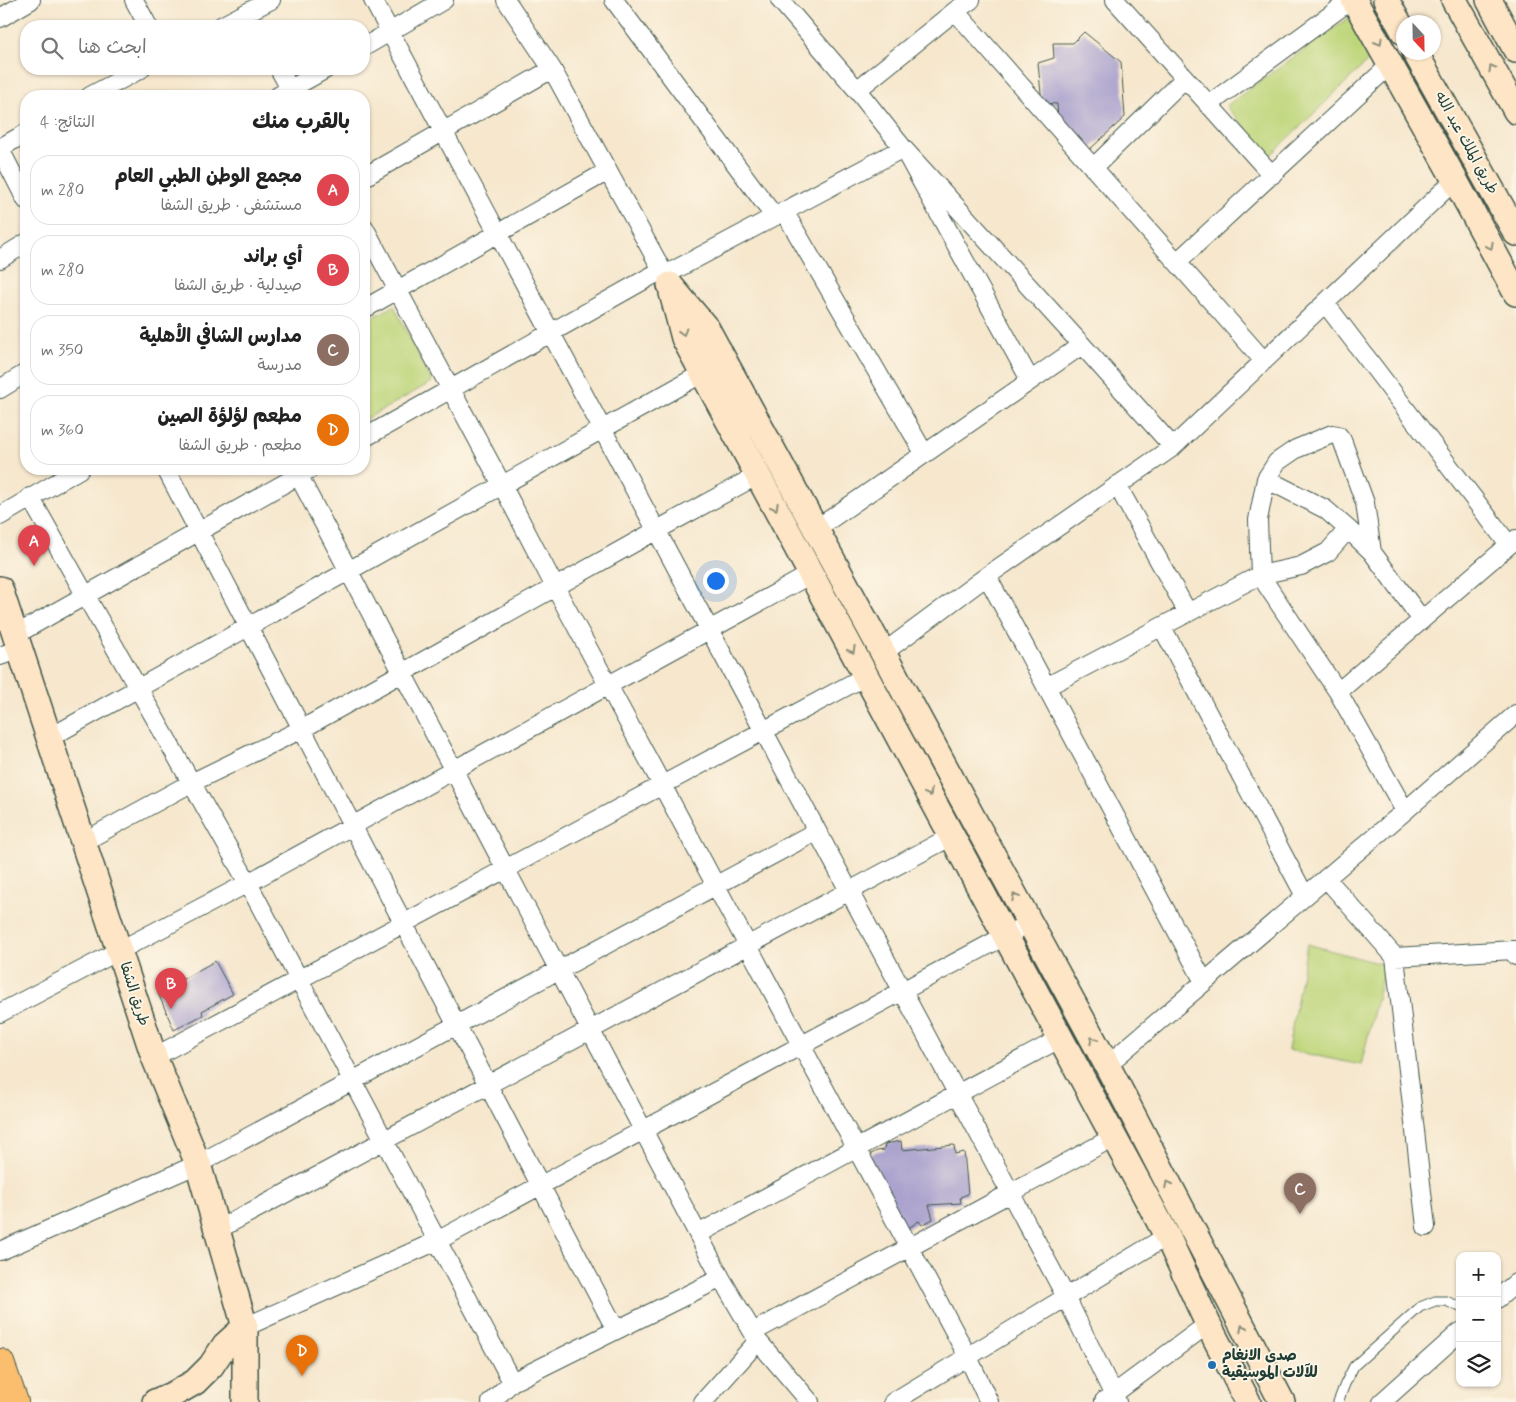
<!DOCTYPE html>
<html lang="ar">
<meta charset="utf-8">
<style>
:root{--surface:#fff;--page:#f6f6f6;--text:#222;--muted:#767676;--line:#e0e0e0;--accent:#1f6fb2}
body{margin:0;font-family:Mynerve,"Playpen Sans Arabic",sans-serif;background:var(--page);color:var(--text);direction:rtl}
.controls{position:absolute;right:15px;bottom:15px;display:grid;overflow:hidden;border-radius:10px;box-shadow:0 1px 4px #0004}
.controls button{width:45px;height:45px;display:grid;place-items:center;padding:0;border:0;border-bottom:1px solid var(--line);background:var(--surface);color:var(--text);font:25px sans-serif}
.compass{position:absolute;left:1396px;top:15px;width:45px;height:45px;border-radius:50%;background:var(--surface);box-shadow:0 1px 4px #0004;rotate:158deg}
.you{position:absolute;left:715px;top:580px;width:18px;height:18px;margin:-12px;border:4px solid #fff;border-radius:50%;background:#1a73e8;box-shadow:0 0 0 8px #1a73e833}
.badge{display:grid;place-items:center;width:32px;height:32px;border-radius:50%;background:var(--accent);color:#fff;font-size:16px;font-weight:700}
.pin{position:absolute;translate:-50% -41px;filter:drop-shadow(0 1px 2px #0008)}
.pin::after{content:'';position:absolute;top:26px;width:18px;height:15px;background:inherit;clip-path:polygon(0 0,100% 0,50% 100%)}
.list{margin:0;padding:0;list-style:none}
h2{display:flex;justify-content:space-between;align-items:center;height:65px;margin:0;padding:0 20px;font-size:21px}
h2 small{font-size:16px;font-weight:400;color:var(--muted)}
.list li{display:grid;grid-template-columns:32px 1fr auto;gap:15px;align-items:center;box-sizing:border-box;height:70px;margin:0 10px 10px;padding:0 10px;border:1px solid var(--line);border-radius:20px}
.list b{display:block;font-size:19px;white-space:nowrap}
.list p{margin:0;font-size:16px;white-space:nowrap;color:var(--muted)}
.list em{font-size:16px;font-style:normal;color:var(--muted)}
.icon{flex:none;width:28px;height:28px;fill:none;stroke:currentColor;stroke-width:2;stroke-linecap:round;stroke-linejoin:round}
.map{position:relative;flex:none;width:1516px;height:1402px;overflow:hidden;direction:ltr}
.search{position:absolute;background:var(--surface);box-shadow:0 1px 4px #0004;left:20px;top:20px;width:350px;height:55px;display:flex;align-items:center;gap:12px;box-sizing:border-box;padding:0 18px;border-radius:20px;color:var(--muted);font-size:19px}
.panel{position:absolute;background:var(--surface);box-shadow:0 1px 4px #0004;left:20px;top:90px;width:350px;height:385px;border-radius:20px;direction:rtl}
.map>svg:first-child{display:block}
.green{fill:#bed67a;stroke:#6e8a57}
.building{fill:#aba3ce}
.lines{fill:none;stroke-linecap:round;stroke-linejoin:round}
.lane-casing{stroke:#3f564b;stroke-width:11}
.street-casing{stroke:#3f564b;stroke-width:20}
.secondary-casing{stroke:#3f564b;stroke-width:28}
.primary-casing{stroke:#3f564b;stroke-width:30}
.lane{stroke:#fff;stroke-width:9}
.street{stroke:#fff;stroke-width:18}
.secondary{stroke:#fde5c5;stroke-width:25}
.primary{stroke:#fbbd6e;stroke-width:28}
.oneway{stroke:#8e917c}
.poi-dot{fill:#1f6fb2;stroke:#fcf5e5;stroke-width:2}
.labels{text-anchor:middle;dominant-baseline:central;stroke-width:4;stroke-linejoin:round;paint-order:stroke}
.street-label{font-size:15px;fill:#1f3d34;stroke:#fcf5e5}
.poi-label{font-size:15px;font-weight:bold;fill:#1f3d34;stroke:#fcf5e5;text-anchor:start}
</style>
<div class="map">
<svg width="1516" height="1402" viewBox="0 0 1516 1402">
<rect width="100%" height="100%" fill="#fcf5e5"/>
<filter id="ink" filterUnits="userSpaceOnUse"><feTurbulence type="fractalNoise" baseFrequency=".02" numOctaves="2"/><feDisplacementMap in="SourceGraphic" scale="10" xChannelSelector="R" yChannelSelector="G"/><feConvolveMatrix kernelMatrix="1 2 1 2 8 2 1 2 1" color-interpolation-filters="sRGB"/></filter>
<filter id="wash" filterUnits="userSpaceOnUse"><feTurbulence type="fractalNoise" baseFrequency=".0096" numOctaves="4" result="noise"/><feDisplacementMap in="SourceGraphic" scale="20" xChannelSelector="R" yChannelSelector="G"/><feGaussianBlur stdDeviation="1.12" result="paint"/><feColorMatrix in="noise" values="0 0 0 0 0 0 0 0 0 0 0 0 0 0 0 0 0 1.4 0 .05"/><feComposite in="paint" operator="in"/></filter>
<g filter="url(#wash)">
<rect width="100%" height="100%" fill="#f6e7cd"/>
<!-- green -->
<path class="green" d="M 1348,18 L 1374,55 L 1270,156 L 1226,106 Z
M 394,306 L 432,382 L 364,420 L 364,322 Z
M 1307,944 L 1385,965 L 1361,1065 L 1288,1050 Z"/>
<g id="blocks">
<!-- building -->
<path class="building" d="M 1084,32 L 1121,62 L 1125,117 L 1089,150 L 1065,129 L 1065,121 L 1058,121 L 1057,104 L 1042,103 L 1038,63 L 1054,58 L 1053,43 L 1073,43 Z
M 215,961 L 233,994 L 202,1011 L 203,1015 L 174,1030 L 158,993 Z
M 901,1141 L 902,1150 L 954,1145 L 955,1154 L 964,1152 L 968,1194 L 960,1197 L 961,1203 L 929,1205 L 933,1219 L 922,1225 L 919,1221 L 904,1231 L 863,1158 L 877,1151 L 884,1150 L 885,1144 Z"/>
</g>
</g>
<g filter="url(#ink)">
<use href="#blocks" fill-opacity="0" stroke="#3f564b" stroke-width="1"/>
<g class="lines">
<defs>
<path id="lane" d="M 1338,1402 L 1345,1384 L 1354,1366 L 1420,1307 L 1435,1301 L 1446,1301 L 1460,1307"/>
<path id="street" d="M 134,0 L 148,26
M 373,0 L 1066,1297 L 1117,1402
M 506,0 L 552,69 L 668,281
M 614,0 L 774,216
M 780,0 L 857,90 L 903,148 L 1082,345 L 1173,447
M 1115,0 L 1272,175
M 955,11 L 1264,361
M 0,18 L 31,0
M 221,26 L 271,0
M 364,47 L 444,0
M 279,69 L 294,96
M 857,90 L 955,11 L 971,0
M 90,96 L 141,69
M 278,96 L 326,69
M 1208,105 L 1351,0
M 0,148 L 26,133
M 0,149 L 26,200
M 1093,168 L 1185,78
M 364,177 L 552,69
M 784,211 L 924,453
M 364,227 L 502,485 L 555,587 L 662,785 L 968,1357 L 989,1402
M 0,259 L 26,243
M 1177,262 L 1391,64
M 665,275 L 903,148 L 1030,380
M 1325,303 L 1509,545
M 364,309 L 608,171
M 0,389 L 26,373
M 364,438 L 662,270
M 166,469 L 616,1330
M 295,469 L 721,1278 L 758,1341 L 810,1402
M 1266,479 L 1325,509 L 1348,529 L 1372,552 L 1422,620
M 1117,485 L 1188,613
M 30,497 L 248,883 L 512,1382
M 0,516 L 80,469
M 816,529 L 1082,345
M 1348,529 L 1328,552 L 1301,566 L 1260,575 L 1258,520 L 1266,479 L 1277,462 L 1296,449 L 1332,434 L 1338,435 L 1342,440 L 1365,503 L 1372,552
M 987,576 L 1204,982
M 1162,627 L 1305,896
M 15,635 L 310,469
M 883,653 L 987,576 L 1173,447 L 1455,180
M 0,656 L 20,649
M 1046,687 L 1260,575 L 1338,692 L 1405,811
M 1338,692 L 1516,539
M 49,738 L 703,373
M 83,842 L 191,783 L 302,729 L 657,530 L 758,475
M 1326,878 L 1395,957 L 1513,950 L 1516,956
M 1395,957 L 1426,1227
M 0,1013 L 248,883 L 811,574
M 154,1057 L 866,676
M 1107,1065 L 1405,811 L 1516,714
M 217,1230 L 952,836
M 698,1234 L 1061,1038
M 0,1251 L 198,1164 L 817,831
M 1497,1299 L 1516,1283
M 245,1327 L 437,1241 L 1029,923
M 753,1332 L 1114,1137
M 1104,1401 L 1208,1324
M 491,1402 L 512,1382 L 721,1278
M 703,1402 L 758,1341
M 893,1402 L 1167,1236
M 1382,1402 L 1460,1332"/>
<path id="secondary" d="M 1354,0 L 1455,180 L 1516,293
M 1386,0 L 1404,32
M 1454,0 L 1516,111
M 1489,0 L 1516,50
M 1415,52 L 1516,233
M 670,285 L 707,329 L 1107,1065 L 1282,1402
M 672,293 L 684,338 L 1167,1236 L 1208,1324 L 1248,1402
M 0,589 L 154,1057 L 198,1164 L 245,1327 L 245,1402
M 155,1402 L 174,1394 L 195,1382 L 211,1366 L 225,1345 L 245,1327"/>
<path id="primary" d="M 0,1363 L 14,1402"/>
</defs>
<!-- lane casing -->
<use href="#lane" class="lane-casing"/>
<!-- street casing -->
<use href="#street" class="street-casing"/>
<!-- secondary casing -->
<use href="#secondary" class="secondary-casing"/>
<!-- primary casing -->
<use href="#primary" class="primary-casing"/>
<!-- lane -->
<use href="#lane" class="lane"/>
<!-- street -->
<use href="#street" class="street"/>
<!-- secondary -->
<use href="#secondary" class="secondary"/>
<!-- primary -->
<use href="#primary" class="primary"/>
</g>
<!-- one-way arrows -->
<defs><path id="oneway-chevron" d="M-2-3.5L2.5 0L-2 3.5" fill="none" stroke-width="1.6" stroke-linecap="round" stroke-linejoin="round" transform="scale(1.25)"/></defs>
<g class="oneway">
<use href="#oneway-chevron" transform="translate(1379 42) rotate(60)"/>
<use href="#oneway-chevron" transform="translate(1492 68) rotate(-119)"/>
<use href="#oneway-chevron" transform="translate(1490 246) rotate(62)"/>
<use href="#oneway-chevron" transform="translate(683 332) rotate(73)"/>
<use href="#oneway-chevron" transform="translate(775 507) rotate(62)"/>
<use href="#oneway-chevron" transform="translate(852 650) rotate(62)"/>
<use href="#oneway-chevron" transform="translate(929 793) rotate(62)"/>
<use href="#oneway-chevron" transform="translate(1015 897) rotate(-119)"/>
<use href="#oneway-chevron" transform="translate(1093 1040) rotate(-119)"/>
<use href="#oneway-chevron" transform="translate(1168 1184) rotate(-117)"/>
<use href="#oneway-chevron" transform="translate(1243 1328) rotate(-117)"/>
</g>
</g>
<!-- markers -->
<circle class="poi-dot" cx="1212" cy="1365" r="5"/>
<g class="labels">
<!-- street labels -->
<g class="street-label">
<text transform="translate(1466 143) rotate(61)">طريق الملك عبد الله</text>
<text transform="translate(134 994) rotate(72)">طريق الشفا</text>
</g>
<!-- poi labels -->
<g class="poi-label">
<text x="1222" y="1356">صدى الانغام<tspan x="1222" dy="17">للآلات الموسيقية</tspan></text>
</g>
</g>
</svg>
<div class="controls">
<button>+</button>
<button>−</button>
<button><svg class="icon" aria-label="layers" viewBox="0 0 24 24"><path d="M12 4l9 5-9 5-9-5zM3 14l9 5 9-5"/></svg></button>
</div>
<svg class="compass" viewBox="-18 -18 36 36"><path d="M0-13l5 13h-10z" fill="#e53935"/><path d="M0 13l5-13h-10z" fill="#767676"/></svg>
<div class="you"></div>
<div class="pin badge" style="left:34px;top:566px;background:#e0444e">A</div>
<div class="pin badge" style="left:171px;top:1009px;background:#e0444e">B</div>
<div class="pin badge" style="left:1300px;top:1214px;background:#8d6e63">C</div>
<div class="pin badge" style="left:302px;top:1376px;background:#e8710a">D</div>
<div class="search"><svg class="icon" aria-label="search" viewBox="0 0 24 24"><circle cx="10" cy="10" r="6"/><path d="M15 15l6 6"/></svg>ابحث هنا</div>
<section class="panel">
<h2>بالقرب منك<small>النتائج: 4</small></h2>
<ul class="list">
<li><span class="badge" style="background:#e0444e">A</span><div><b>مجمع الوطن الطبي العام</b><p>مستشفى · طريق الشفا</p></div><em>280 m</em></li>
<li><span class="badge" style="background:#e0444e">B</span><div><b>أي براند</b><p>صيدلية · طريق الشفا</p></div><em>280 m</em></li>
<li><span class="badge" style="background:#8d6e63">C</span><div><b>مدارس الشافي الأهلية</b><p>مدرسة</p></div><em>350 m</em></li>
<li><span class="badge" style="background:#e8710a">D</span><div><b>مطعم لؤلؤة الصين</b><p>مطعم · طريق الشفا</p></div><em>360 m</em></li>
</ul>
</section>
</div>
